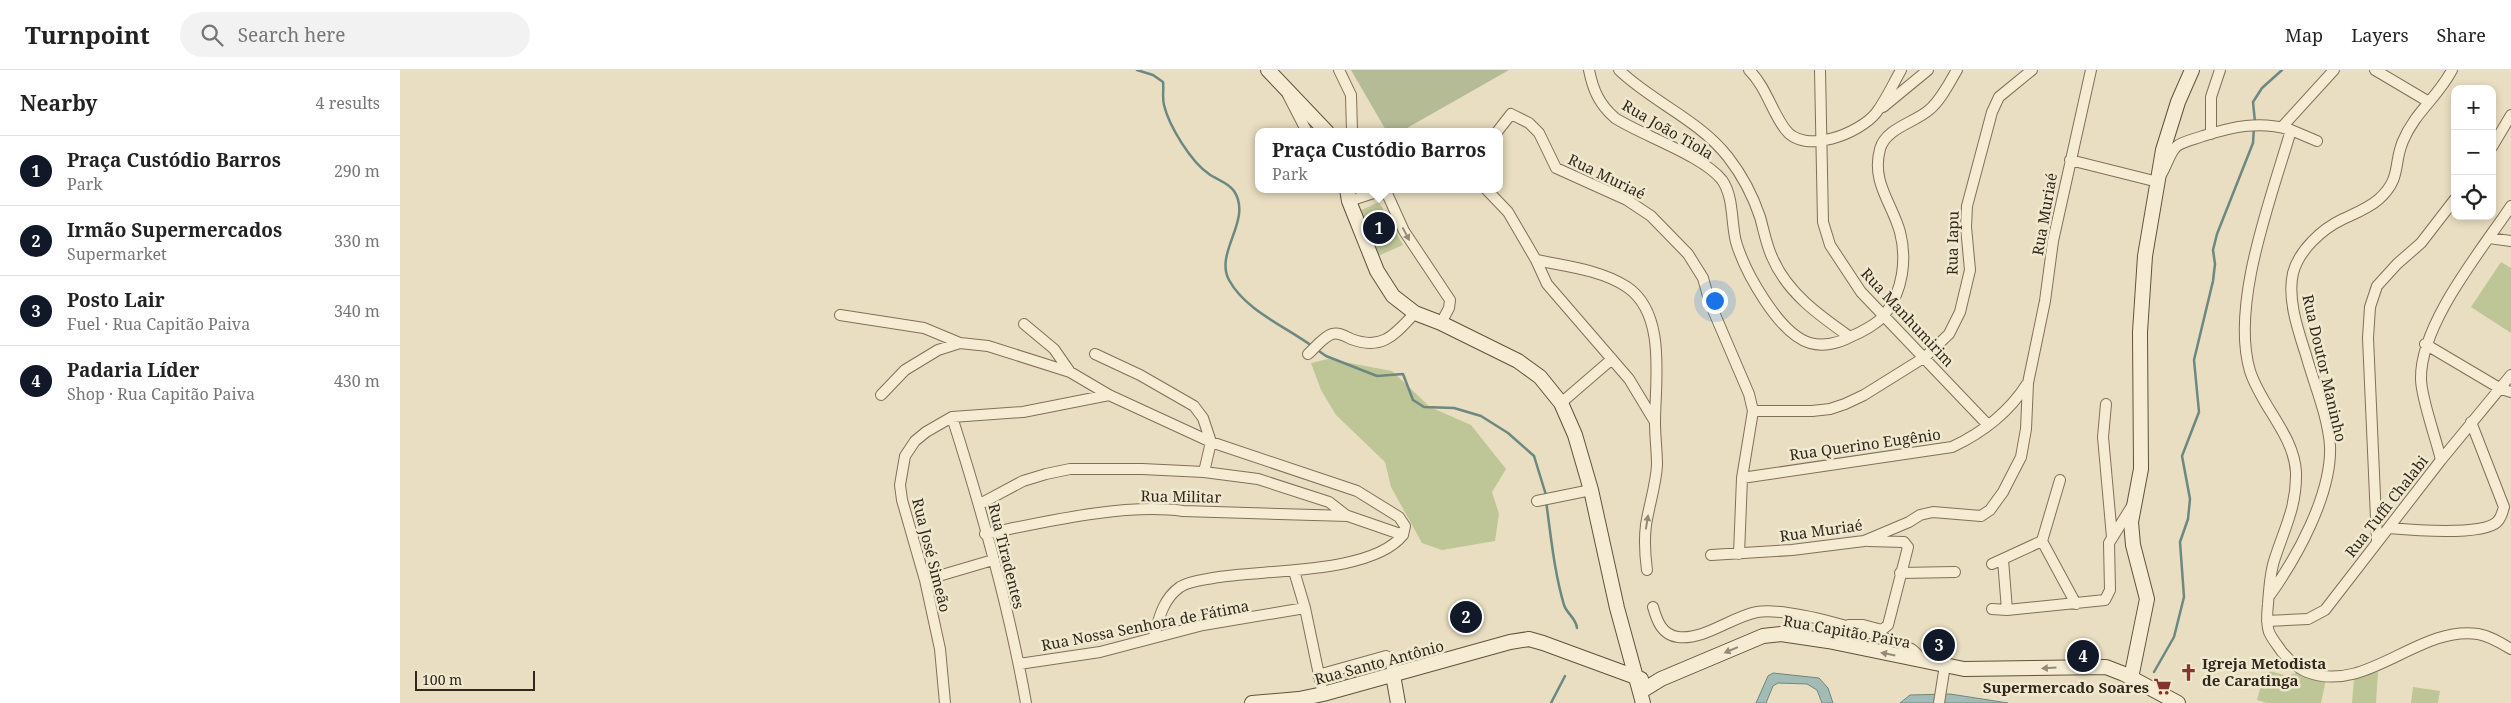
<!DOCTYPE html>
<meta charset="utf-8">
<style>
:root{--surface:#fff;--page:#f2f2f2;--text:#222;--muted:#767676;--line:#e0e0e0;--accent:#111827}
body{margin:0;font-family:"Noto Serif",serif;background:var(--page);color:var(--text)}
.controls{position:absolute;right:15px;top:15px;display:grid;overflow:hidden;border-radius:10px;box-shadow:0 2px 8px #0003}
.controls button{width:45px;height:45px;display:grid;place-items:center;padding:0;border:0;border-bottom:1px solid var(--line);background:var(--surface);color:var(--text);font:25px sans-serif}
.scale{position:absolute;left:15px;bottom:12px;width:120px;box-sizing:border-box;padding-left:5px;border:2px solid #31281d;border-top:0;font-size:14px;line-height:18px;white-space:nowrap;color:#31281d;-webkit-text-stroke:4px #f1e9cf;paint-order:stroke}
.you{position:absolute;left:1314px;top:230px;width:18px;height:18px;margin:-12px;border:4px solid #fff;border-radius:50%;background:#1a73e8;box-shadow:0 0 0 8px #1a73e833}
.badge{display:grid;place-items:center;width:32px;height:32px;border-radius:50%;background:var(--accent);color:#fff;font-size:16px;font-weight:700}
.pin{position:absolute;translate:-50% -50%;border:2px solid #fff;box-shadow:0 1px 5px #0006}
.popup{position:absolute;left:855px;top:58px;width:248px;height:65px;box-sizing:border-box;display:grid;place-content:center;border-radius:10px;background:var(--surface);filter:drop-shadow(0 1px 4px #0005);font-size:16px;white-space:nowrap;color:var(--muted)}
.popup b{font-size:19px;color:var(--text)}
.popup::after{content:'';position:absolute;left:50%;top:100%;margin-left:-10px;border:10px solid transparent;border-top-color:var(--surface)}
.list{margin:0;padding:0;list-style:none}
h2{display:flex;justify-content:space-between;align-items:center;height:65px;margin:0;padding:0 20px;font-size:21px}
h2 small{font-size:16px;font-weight:400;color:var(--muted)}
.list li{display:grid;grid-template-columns:32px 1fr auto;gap:15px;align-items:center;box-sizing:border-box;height:70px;padding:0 20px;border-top:1px solid var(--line)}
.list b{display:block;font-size:19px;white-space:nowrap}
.list p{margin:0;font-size:16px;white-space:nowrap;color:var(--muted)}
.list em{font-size:16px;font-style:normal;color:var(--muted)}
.icon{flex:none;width:28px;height:28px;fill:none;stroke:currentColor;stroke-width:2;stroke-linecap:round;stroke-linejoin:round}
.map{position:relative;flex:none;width:2111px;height:633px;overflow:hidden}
header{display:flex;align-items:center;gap:30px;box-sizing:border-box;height:70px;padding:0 25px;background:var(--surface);border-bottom:1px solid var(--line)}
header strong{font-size:24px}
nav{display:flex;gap:28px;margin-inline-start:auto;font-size:18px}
.search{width:350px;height:45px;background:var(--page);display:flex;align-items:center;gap:12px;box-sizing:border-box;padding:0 18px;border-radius:28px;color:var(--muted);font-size:19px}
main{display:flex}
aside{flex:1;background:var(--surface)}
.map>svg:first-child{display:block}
.green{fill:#bec596}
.cemetery{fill:#b5bb95}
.water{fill:#a3bbb5;stroke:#6b8882}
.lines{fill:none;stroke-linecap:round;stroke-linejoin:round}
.stream{stroke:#6b8882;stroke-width:2.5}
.street-casing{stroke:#80705a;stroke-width:12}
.secondary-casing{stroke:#62513d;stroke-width:16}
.street{stroke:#f5ecd3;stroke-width:10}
.secondary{stroke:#f5ecd3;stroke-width:14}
.oneway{fill:#938a78}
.labels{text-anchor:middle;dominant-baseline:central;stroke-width:5;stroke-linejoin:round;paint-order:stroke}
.street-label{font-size:15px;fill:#31281d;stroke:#f1e9cf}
.poi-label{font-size:15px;font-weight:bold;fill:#31281d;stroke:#f1e9cf;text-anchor:start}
</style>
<header>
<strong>Turnpoint</strong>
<div class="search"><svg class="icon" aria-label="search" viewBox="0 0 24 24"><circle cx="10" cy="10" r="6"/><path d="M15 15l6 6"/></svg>Search here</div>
<nav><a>Map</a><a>Layers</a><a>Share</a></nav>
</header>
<main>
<aside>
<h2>Nearby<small>4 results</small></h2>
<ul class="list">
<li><span class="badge">1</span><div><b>Praça Custódio Barros</b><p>Park</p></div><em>290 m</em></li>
<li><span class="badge">2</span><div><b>Irmão Supermercados</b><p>Supermarket</p></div><em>330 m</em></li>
<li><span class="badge">3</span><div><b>Posto Lair</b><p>Fuel · Rua Capitão Paiva</p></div><em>340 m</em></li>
<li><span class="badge">4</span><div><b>Padaria Líder</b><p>Shop · Rua Capitão Paiva</p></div><em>430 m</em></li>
</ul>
</aside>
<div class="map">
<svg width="2111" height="633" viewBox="0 0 2111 633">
<rect width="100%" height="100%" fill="#e9dec1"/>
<!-- green -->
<path class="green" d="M 982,122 L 986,129 L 979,132 L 1003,175 L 978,186 L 957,142 L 979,132 L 975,125 Z
M 2101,192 L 2111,198 L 2111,263 L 2071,237 Z
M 928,289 L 992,301 L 1030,337 L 1071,355 L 1106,399 L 1092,422 L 1099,444 L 1095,471 L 1042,480 L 1022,473 L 991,417 L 985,392 L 936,345 L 921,320 L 911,293 Z
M 981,589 L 986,603 L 936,618 L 932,603 Z
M 1870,601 L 1887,606 L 1899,602 L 1926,609 L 1921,633 L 1867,633 L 1857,630 L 1862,612 Z
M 1978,602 L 1976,633 L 1952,633 L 1954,608 Z
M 2013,617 L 2040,621 L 2038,633 L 2011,633 Z"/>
<!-- cemetery -->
<path class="cemetery" d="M 951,0 L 1109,0 L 1000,62 L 987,62 Z"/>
<!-- water -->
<path class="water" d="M 1373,603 L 1419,608 L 1428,618 L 1433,633 L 1422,633 L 1417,620 L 1407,614 L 1378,613 L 1373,616 L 1366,633 L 1356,633 L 1368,606 Z
M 1550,624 L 1608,633 L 1500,633 L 1510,625 Z"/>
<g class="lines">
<!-- stream -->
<path class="stream" d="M 737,0 L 753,5 L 763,12 C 764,19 762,28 764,35 C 769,56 791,92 809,104 C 817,110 828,112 834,121 C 853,150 814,182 829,210 C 846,241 885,256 912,276
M 1855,52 L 1853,32 L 1862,18 L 1882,0
M 916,279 L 926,286 L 977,306 L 1003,304 L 1013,330 L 1024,337 L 1054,338 L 1081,346 L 1108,363 L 1134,386 L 1146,425
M 1146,431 C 1151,466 1154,501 1164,535 C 1167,544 1176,548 1177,558
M 1754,602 L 1774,567 L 1784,527 L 1780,472 L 1788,449 L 1790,429 L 1782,386 L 1799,342 L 1794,290 L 1813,211 L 1815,194 L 1813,180 L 1817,164 L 1853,73 L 1854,57
M 1151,633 L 1165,606"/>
<defs>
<path id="street" d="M 939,0 L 951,25 L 952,62
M 1189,0 C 1193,20 1199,34 1215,48 C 1243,66 1302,85 1322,110 C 1334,127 1331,153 1336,172 C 1345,202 1379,264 1410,273 C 1423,277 1439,273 1450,267 C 1460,263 1479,253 1485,244 C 1503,221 1507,189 1500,162 C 1492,133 1471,112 1480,79 C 1486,58 1514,53 1529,40 C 1541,30 1549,13 1557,0
M 1219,0 C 1252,32 1298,49 1328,87 C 1342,105 1353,126 1360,147 C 1364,161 1366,174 1372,187 C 1387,223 1420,246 1450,267
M 1349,0 C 1366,17 1371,40 1385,59 C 1404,86 1460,63 1476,43 C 1486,30 1493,14 1501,0
M 1420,0 L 1423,152 L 1430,175 L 1461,222 L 1588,355
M 1975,0 L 2029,32
M 888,25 L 907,62
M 1483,37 L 1528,0
M 1882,57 L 1934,0
M 1891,60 L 1917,71
M 1097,62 L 1111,44 L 1129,53 L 1139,63 L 1156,98 L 1227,130 L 1251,146 L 1288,184 L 1303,208 L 1310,233 L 1349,324 L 1353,341 L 1342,408 L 1339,484
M 1811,64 L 1811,27 L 1820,0
M 2092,77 L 2111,45
M 1670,90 L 1758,112
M 1762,103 C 1767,95 1770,82 1777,76 C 1784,71 1795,69 1803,66 C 1832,57 1860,50 1891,60 C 1872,126 1830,234 1850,301 C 1861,336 1894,365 1896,402 C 1897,437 1884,459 1874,491 C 1870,504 1869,520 1868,534 C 1867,543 1866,553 1869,562 C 1872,569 1878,576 1882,582 C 1889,590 1897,598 1907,602 C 1967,625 2018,555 2078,564 C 2090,566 2101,573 2111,579
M 985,119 L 1004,161 L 1050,230 L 1049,238 L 1041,253
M 1086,119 L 1108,142 L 1136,190 C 1165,196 1202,200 1227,217 C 1267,244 1255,312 1255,353 C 1255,367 1257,381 1257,395 C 1256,415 1249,435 1246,455 C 1244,470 1245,485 1247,500
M 949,131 L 986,119
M 2089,168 L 2111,171
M 1136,190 L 1147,214 L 1229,309 L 1255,352
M 440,245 L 524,258 L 560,273
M 624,254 L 654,279 L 670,302
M 2025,274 L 2101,319 L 2111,322
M 695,284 L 740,305 L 794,336 L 803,348 L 811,372 L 804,402
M 908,284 C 915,278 923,267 932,264 C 939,262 945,266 951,269 C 983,281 995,264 1015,243
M 481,325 L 505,300 L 538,280 L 560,273 L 588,276 L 670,302 L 709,325 L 811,372 L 957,421 L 999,447 L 1005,456 L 1003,465
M 1161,333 L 1212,289
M 1706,334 L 1703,367 L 1712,467
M 1353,341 L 1412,341 L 1430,339 L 1445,334 L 1464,325 L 1525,287 L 1549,264 L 1560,242 L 1570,200 L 1566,157 L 1567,136 L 1592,42 L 1599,27 L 1632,0
M 552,347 C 582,441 609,536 626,633
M 2041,390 C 2036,368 2021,328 2021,309 C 2020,254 2081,181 2111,136
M 1342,408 L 1552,377 C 1582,363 1609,342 1627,314
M 1660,410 L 1642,471 L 1676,534
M 1137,431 L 1191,420
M 580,434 L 623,411 L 646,404 L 670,399 L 742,399 L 804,402 L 858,409 L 929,432 L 947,446
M 1989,458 C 2011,460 2082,466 2097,452 C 2102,447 2102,443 2104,437 L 2071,352
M 585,464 C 644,452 725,433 783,441 L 948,446 L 1003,465 C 971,505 861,499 813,508 C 802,510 789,511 780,517 C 763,529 759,548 754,566
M 1977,471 L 1968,268 L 1970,237 L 1977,216 L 1997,194 L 2021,173 L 2055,129
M 1311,485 L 1392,480 L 1464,471 L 1509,452 L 1520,445 L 1533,442 L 1581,446 L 1590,440 L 1603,422 L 1621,387 L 1626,359 L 1628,313 L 1645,231 L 1653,171 L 1691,0
M 1603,490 L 1607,540
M 1592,494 L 1642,471
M 894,501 L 905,538 L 923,624
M 1500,503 L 1555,502
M 525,510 L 593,490
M 1870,525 C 1897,487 1932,424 1930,376 C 1928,346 1914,314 1906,285 C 1898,260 1887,229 1893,203 C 1899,180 1922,159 1943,149 C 1956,143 1969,138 1979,129 C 2002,108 1993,94 2003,71 C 2015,42 2038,27 2052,0
M 1253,537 C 1257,551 1262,565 1278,567 C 1305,570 1331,547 1357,542 C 1389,537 1478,563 1509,578 C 1515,580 1518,585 1522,590
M 1592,539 L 1607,540 L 1705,530 L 1710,520 L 1709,473 L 1732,436
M 1867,551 L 1908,549 L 1925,540 L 2041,390 L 2111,305
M 1449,555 L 1463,555 L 1482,560 L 1488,555 L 1508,477 L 1504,472 L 1468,471
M 619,594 L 700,582 L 803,555 L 905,538
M 918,605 L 986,586 L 990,588 L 993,605
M 545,633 L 540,579 L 525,510 L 502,430 L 500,415 L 505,386 L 515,371 L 526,362 L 552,347 L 623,342 L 709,325
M 1539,633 L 1545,595"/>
<path id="secondary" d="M 868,0 L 927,62
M 947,119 L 949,131 L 977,201 L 993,226 L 1015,243 L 1041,253 L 1118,291 L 1140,307 L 1161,333 L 1175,365 L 1191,420 L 1217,538 L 1243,633
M 993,605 L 998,633
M 1731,608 L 1747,529 L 1733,475 L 1731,452 L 1741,399 L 1740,262 L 1745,186 L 1763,80 L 1778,32 L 1792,0
M 1240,622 L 1261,609 L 1363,566 L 1381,564 L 1428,571 L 1564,599 L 1706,597 L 1724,604 L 1778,633
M 852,633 L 899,629 L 923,624 L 1110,572 L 1129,569 L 1143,573 L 1241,609"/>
</defs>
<!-- street casing -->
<use href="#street" class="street-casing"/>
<!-- secondary casing -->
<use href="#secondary" class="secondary-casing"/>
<!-- street -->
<use href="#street" class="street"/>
<!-- secondary -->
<use href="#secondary" class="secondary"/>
</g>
<!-- one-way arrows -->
<defs><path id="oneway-solid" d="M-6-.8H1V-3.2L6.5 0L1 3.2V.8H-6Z" transform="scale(1.25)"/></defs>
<g class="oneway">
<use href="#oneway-solid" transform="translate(1006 164) rotate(62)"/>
<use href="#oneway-solid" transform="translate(1247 452) rotate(-81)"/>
<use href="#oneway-solid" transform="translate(1331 580) rotate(157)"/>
<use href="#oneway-solid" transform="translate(1488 584) rotate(-169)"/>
<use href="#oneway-solid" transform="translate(1649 598) rotate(177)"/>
</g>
<!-- icons -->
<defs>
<symbol id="church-bare" viewBox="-9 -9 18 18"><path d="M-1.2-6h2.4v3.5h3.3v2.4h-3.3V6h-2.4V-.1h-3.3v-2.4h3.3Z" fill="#893330" stroke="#f1e9cf" stroke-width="2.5" paint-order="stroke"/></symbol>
<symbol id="supermarket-bare" viewBox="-9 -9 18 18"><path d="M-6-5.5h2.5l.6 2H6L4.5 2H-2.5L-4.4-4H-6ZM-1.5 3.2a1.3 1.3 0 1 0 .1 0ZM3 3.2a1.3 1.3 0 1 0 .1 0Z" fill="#893330" stroke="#f1e9cf" stroke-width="2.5" paint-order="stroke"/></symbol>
</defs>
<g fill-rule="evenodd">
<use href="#church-bare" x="1776" y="590" width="25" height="25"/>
<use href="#supermarket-bare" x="1750" y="604" width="25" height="25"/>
</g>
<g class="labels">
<!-- street labels -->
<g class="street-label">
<text transform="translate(1268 59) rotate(30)">Rua João Tiola</text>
<text transform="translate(1207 106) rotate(26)">Rua Muriaé</text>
<text transform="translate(1644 144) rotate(-80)">Rua Muriaé</text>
<text transform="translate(1552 173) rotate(-89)">Rua Iapu</text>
<text transform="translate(1508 247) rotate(47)">Rua Manhumirim</text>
<text transform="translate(1925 298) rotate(77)">Rua Doutor Maninho</text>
<text transform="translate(1465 374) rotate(-8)">Rua Querino Eugênio</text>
<text transform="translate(781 426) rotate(1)">Rua Militar</text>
<text transform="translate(1986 436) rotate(-52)">Rua Tuffi Chalabi</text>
<text transform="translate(1421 460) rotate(-8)">Rua Muriaé</text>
<text transform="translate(532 485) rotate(76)">Rua José Simeão</text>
<text transform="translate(607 486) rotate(76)">Rua Tiradentes</text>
<text transform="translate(745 555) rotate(-11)">Rua Nossa Senhora de Fátima</text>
<text transform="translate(1447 561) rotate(10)">Rua Capitão Paiva</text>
<text transform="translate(979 592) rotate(-15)">Rua Santo Antônio</text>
</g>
<!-- poi labels -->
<g class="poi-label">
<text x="1802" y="593">Igreja Metodista<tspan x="1802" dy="17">de Caratinga</tspan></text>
<text x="1749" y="617" text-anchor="end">Supermercado Soares</text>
</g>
</g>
</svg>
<div class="controls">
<button>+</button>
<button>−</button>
<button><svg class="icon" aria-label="locate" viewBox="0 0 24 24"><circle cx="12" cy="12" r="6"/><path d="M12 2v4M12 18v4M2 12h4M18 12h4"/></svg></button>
</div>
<div class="scale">100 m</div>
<div class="you"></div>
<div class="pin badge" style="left:979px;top:158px">1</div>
<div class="popup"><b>Praça Custódio Barros</b>Park</div>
<div class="pin badge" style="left:1066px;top:547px">2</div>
<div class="pin badge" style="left:1539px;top:575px">3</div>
<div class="pin badge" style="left:1683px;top:586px">4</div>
</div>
</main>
